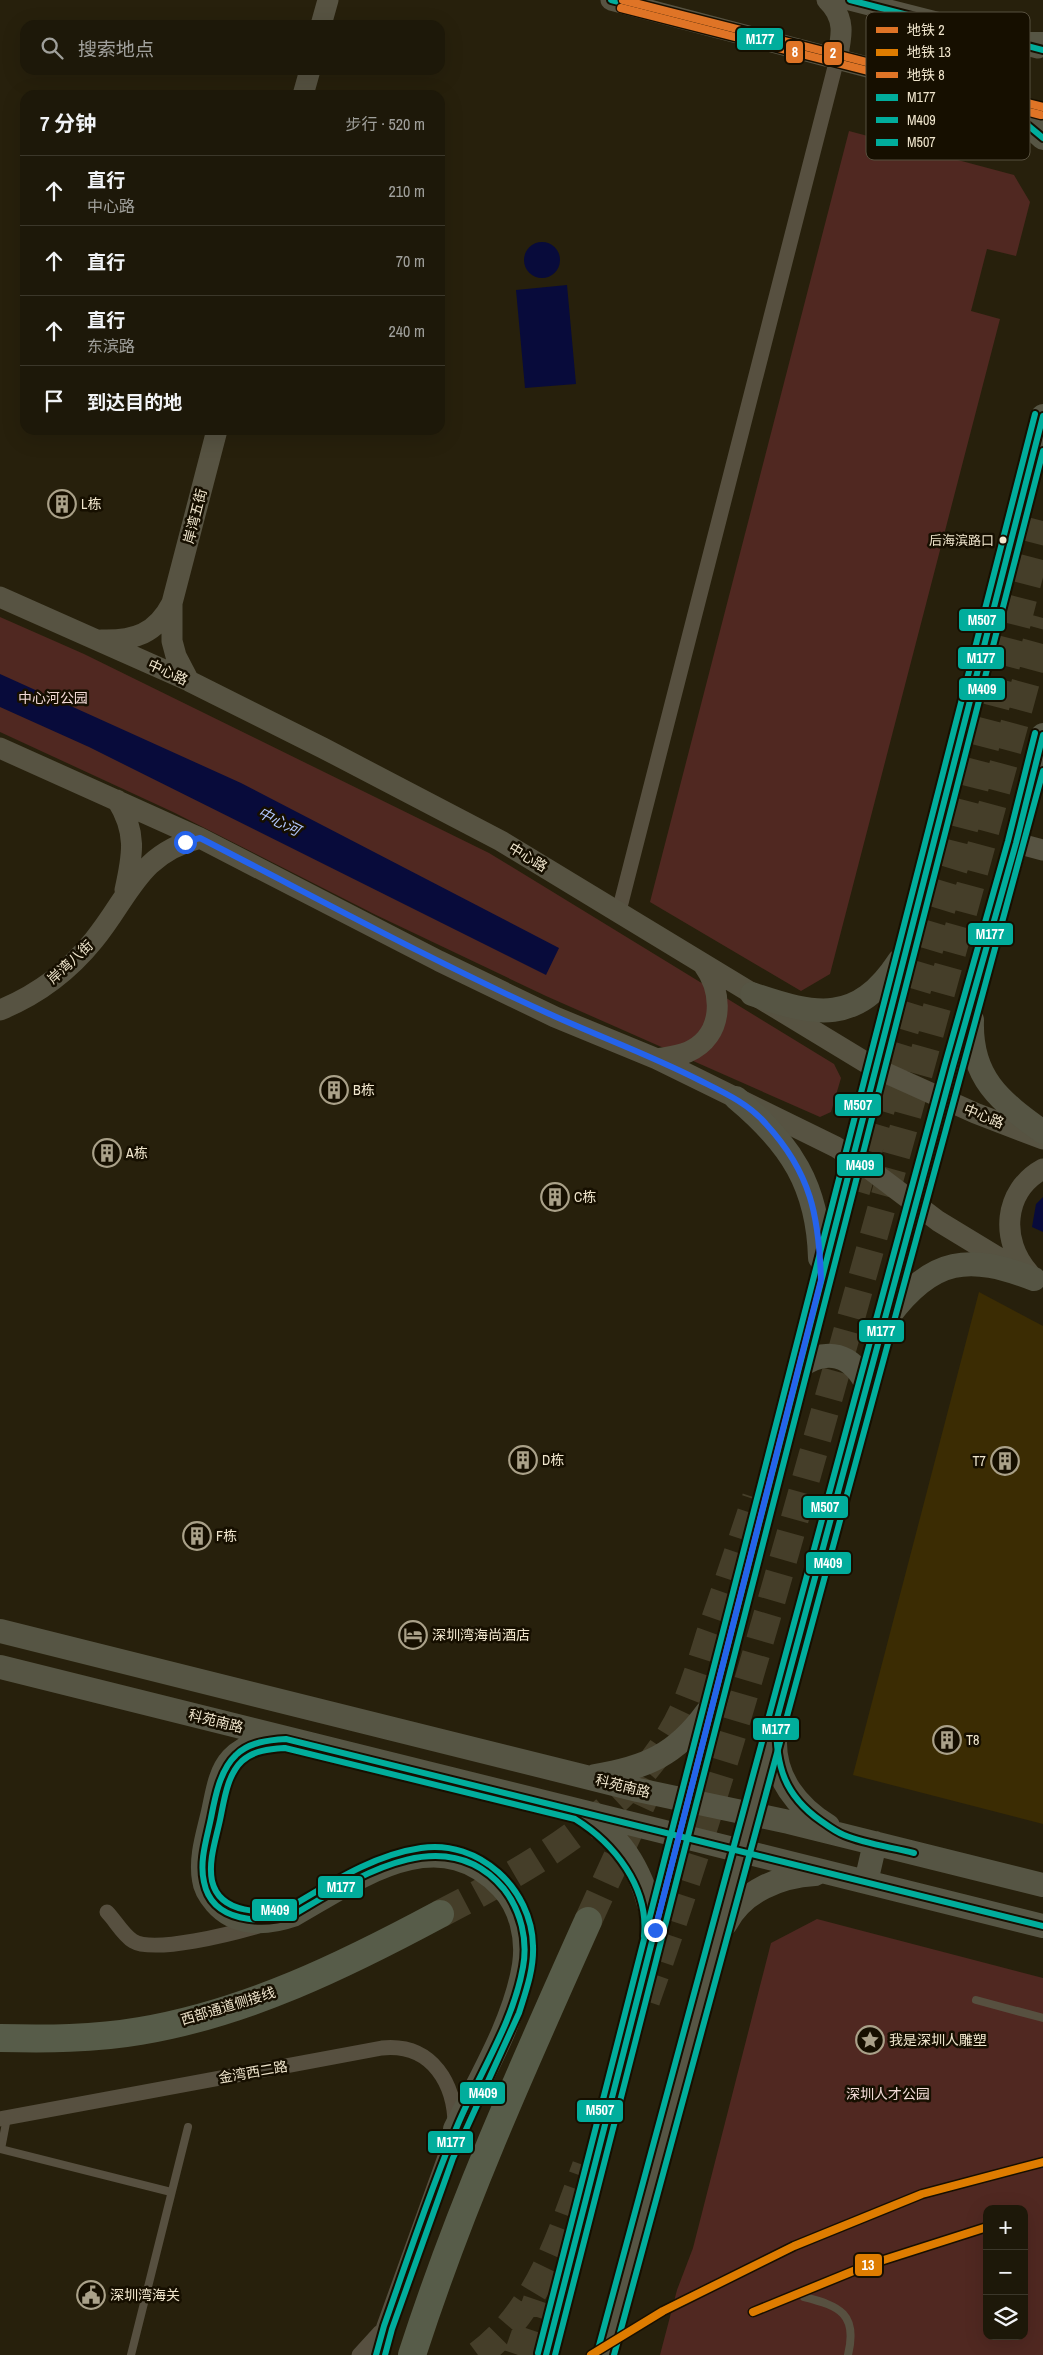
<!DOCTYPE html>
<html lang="zh">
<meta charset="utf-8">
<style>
:root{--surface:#1d1809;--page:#2a2517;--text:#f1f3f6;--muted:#a0a09c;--line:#3b372a}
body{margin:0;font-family:"Archivo Narrow","Noto Sans SC",sans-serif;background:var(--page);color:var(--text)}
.controls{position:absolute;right:15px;bottom:15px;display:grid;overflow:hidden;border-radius:10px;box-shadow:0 5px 20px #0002}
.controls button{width:45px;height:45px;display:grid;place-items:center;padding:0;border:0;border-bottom:1px solid var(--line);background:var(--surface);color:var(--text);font:25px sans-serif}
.stop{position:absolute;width:15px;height:15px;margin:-11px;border:4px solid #2563eb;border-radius:50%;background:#fff}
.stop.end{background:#2563eb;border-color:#fff;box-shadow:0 1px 5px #0008}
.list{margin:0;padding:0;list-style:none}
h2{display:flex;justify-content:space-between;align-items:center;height:65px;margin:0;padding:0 20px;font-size:21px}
h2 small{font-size:16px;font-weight:400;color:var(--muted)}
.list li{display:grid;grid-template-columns:32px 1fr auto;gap:15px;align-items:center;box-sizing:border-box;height:70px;padding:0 20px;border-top:1px solid var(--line)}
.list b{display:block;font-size:19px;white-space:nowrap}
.list p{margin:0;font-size:16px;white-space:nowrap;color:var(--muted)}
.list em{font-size:16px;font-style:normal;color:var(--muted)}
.icon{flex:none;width:28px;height:28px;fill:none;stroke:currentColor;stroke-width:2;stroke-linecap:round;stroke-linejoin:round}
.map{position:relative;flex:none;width:1043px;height:2355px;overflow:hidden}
.search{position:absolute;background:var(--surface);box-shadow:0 5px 20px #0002;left:20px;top:20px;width:425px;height:55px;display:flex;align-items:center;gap:12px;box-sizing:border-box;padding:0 18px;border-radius:15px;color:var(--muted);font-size:19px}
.panel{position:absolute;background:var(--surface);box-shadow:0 5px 20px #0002;left:20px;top:90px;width:425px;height:345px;border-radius:15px}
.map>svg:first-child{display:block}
.built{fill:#3b2c03}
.green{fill:#502821;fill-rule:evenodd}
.water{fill:#080b3b}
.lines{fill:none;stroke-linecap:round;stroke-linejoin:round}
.highway-tunnel{stroke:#453e29;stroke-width:28;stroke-dasharray:28 14;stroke-linecap:butt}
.lane{stroke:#575040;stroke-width:8}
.street{stroke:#575040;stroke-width:15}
.secondary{stroke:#575342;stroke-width:21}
.primary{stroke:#565544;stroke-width:24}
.highway{stroke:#575c49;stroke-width:28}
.bus-1-casing{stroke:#160f00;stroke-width:10}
.bus-2-casing{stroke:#160f00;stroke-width:10}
.bus-3-casing{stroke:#160f00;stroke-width:10}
.bus-1{stroke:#01ad9c;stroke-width:6}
.bus-2{stroke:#01ad9c;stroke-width:6}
.bus-3{stroke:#01ad9c;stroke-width:6}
.metro-1-casing{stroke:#160f00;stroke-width:11}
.metro-2-casing{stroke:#160f00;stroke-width:11}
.metro-3-casing{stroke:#160f00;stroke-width:11}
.metro-1{stroke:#df7426;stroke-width:8}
.metro-2{stroke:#de7c00;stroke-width:8}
.metro-3{stroke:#df7426;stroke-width:8}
.route{stroke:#2563eb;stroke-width:6}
.bus-dot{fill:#f0e6cd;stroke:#160f00;stroke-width:2}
.labels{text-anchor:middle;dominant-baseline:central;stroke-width:5;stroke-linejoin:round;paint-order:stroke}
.bus-label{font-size:13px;fill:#f0e6cd;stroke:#160f00;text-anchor:end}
.poi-label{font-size:14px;fill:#f0e6cd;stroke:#160f00;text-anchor:start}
.street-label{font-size:14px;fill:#f0e6cd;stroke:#160f00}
.park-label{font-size:14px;fill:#f2dad7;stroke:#160f00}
.water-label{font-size:15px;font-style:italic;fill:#b1c6fc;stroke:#160f00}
.key{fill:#160f00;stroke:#57503e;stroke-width:1}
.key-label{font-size:14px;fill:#f0e6cd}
.line-badge{stroke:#160f00;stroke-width:2}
.badge-label{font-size:14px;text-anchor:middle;font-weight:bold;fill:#fff}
</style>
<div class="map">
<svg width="1043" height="2355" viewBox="0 0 1043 2355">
<rect width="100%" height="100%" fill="#27200c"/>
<!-- built -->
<path class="built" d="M 979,1292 L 1043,1326 L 1043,1824 L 853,1775 Z"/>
<!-- green -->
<path class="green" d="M 849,131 L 1014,175 L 1030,202 L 1016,256 L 987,249 L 971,311 L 1000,319 L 830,974 L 801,991 L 650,902 Z
M 0,617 L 84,654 L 489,853 L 834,1064 L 841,1078 L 831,1112 L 820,1117 L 546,996 L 376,915 L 173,812 L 0,732 Z
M 817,1919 L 1043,1978 L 1043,2355 L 660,2355 L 677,2290 L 693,2248 L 771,1943 ZM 987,2209 L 1024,2209 L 1024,2336 L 987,2336 Z"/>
<!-- water -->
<path class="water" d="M524 260a18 18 0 1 1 36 0a18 18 0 1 1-36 0Z
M 567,285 L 576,384 L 525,388 L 516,290 Z
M 0,674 L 241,783 L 559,948 L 546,975 L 89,747 L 0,707 Z
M 1043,1197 L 1043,1232 L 1032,1227 L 1036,1204 Z"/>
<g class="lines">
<!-- highway-tunnel -->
<path class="highway-tunnel" d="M 856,1191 L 955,864 L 1043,521
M 440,1914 C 533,1866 645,1804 687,1702 C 696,1680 703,1657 710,1634 C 726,1589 741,1543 756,1498
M 588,1921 L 657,1770
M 646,2001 C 722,1785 782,1564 844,1343 C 911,1102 978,860 1043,618
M 478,2355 C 539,2310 561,2234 586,2166
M 518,2355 L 537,2300"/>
<!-- lane -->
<path class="lane" d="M 976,2000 L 1043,2018
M 0,2149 L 171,2192
M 1,2149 L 7,2118
M 804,2297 C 840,2306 858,2314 848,2355
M 131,2355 L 188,2127"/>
<!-- street -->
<path class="street" d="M 619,911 L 837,59
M 107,1912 C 115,1920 123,1935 133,1941 C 154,1954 234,1933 258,1926
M 0,2119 L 382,2048 C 433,2043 456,2085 455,2129 L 384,2326 L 376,2355
M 359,2355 L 380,2332"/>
<!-- secondary -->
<path class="secondary" d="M 611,0 L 1043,113
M 827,0 C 846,18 842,36 837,59
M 850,0 L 1038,48
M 321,25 L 328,0
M 303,95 L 310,70
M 0,597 L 189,681 L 323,748 L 501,841 L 875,1068 L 975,1113 L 1043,1139
M 101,640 C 134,641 156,634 172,603
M 189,681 L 176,656 L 172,641 L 172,603 L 217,430
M 0,748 L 200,838 L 439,961 L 555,1017 L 657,1059 L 836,1147 L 868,1168 L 938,1221 L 1017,1269
M 117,800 C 137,832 133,854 125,890
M 1016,843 L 1043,850
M 0,1010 C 37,995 69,971 94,940 C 130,896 138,854 200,838
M 657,1059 C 667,1057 678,1056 688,1052 C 724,1036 724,993 703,964
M 1029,1273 C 1000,1241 1003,1191 1043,1169"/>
<!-- primary -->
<path class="primary" d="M 1021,44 L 1043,44
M 1000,102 L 1020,117 L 1043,138
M 752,994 C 816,1016 857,1025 899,961
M 972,1020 C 970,1078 1000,1101 1043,1132
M 736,1098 C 791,1144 818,1186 820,1258
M 889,1316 C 933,1257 969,1254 1034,1279
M 799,1367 C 827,1347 852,1354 867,1385
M 0,1631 L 638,1790 L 789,1822 L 1043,1885
M 0,1667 L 1043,1926
M 280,1739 C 262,1741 244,1746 232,1759 C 219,1773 217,1795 213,1812 C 208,1834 200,1857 204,1880 C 205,1889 210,1896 216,1903 C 236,1926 267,1924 293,1915 C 357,1879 437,1818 502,1887 C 521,1907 528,1938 524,1965 C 515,2021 480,2079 455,2129
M 775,1740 C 774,1778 797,1807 828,1826
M 595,1776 C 645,1768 676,1755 707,1712
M 588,1817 C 628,1842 646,1881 654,1926
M 866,1882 L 875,1843
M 726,1923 C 743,1891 780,1876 815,1874
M 546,2355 L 1043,416
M 605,2355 L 953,1066 L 1016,843 L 1043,735"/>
<!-- highway -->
<path class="highway" d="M 0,2038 C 46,2039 94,2039 140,2031 C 247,2013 345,1965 440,1914
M 412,2355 C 460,2206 524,2064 588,1921"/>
<defs>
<path id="bus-1" d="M 611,0 L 1000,102 L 1043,138
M 850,0 L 1043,50
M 914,1853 C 891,1847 866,1844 844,1835 C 836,1832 828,1826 821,1821 C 784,1795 776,1766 776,1722 L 953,1066 L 1016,843 L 1043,735
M 376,2355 L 384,2326 C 408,2258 430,2190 458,2124 C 480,2072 513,2023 523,1967 C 528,1940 521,1911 504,1889 C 444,1817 353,1880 293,1915 C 262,1924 212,1923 204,1882 C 199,1861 207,1838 211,1818 C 215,1797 220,1770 236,1755 C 249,1742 269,1740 286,1739 L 1043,1926
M 546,2355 L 1043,416"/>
<path id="bus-2" d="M 385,2355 L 392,2329 L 453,2158 L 519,2013 C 526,1991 534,1969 533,1946 C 532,1889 479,1839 421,1848 C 373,1855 331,1883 290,1907 C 264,1914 220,1915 212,1881 C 208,1861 216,1839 220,1820 C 224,1801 227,1775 242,1761 C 254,1750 271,1749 285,1748 L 575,1819 C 614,1843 649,1887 644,1936
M 555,2355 L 1043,451
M 614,2355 L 1043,771"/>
<path id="bus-3" d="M 538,2353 L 1035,414
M 597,2353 L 945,1064 L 1008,841 L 1035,733"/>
</defs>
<!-- bus-1 casing -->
<use href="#bus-1" class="bus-1-casing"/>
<!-- bus-2 casing -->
<use href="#bus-2" class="bus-2-casing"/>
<!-- bus-3 casing -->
<use href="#bus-3" class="bus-3-casing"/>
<!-- bus-1 -->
<use href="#bus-1" class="bus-1"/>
<!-- bus-2 -->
<use href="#bus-2" class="bus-2"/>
<!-- bus-3 -->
<use href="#bus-3" class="bus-3"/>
<defs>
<path id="metro-1" d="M 623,0 L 1043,107"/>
<path id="metro-2" d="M 753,2312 L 868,2265 L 987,2227
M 591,2355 L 663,2311 L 794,2246 L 922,2194 L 1043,2162"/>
<path id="metro-3" d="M 621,8 L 1041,115"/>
</defs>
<!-- metro-1 casing -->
<use href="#metro-1" class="metro-1-casing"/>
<!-- metro-2 casing -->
<use href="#metro-2" class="metro-2-casing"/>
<!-- metro-3 casing -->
<use href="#metro-3" class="metro-3-casing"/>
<!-- metro-1 -->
<use href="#metro-1" class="metro-1"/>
<!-- metro-2 -->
<use href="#metro-2" class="metro-2"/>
<!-- metro-3 -->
<use href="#metro-3" class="metro-3"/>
</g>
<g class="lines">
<!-- route -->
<path class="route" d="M 185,842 L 200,838 C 317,898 434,962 554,1016 C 603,1038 652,1056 699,1080 C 723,1092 748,1103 766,1124 C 811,1173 819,1216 821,1280 L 655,1930"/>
</g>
<!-- icons -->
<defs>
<symbol id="building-ring" viewBox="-11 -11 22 22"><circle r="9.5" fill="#160f00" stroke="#aaa189" stroke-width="1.5"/><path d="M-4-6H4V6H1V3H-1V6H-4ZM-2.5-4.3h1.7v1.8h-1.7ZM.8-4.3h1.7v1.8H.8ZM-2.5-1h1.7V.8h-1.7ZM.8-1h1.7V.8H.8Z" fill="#aaa189"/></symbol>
<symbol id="hotel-ring" viewBox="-11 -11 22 22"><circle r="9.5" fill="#160f00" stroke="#aaa189" stroke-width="1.5"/><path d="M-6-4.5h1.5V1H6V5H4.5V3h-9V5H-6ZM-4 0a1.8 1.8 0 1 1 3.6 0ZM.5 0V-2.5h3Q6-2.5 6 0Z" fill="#aaa189"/></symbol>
<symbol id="sight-ring" viewBox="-11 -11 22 22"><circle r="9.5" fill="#160f00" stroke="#aaa189" stroke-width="1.5"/><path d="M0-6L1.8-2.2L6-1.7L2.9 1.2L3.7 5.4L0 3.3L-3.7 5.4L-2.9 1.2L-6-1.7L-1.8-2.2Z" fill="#aaa189"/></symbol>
<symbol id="civic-ring" viewBox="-11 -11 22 22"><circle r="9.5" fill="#160f00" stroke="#aaa189" stroke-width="1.5"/><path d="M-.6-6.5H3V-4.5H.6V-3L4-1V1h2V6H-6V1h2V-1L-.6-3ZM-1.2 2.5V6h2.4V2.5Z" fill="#aaa189"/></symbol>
</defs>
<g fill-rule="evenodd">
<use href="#building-ring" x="46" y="488" width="32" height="32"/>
<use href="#building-ring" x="318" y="1074" width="32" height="32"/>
<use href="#building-ring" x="91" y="1137" width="32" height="32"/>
<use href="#building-ring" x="539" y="1181" width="32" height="32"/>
<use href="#building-ring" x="507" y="1444" width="32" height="32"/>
<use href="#building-ring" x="989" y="1445" width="32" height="32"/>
<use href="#building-ring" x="181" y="1520" width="32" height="32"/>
<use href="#hotel-ring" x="397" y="1619" width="32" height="32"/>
<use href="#building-ring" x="931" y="1724" width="32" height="32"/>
<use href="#sight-ring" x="854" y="2024" width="32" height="32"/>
<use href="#civic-ring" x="75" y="2279" width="32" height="32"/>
</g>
<!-- markers -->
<circle class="bus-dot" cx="1003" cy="540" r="4.5"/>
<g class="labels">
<!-- bus labels -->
<g class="bus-label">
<text x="994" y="540">后海滨路口</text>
</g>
<!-- poi labels -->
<g class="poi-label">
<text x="81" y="504">L栋</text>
<text x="353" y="1090">B栋</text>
<text x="126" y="1153">A栋</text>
<text x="574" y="1197">C栋</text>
<text x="542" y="1460">D栋</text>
<text x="986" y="1461" text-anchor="end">T7</text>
<text x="216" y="1536">F栋</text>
<text x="432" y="1635">深圳湾海尚酒店</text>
<text x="966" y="1740">T8</text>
<text x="889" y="2040">我是深圳人雕塑</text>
<text x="110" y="2295">深圳湾海关</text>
</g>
<!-- street labels -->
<g class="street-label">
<text transform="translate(195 516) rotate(-76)">岸湾五街</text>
<text transform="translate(168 672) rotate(25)">中心路</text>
<text transform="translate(528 857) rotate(31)">中心路</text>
<text transform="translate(70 962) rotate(-43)">岸湾八街</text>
<text transform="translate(984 1116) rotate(22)">中心路</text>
<text transform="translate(216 1721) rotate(14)">科苑南路</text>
<text transform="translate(623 1786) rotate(14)">科苑南路</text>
<text transform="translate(228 2006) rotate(-17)">西部通道侧接线</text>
<text transform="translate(253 2072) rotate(-10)">金湾西二路</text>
</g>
<!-- park labels -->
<g class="park-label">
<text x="53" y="698">中心河公园</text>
<text x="888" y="2094">深圳人才公园</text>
</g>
<!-- water labels -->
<g class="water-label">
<text transform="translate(279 821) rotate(27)">中心河</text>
</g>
</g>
<!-- legend -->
<rect x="866" y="12" width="164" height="148" rx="8" class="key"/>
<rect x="876" y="27" width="22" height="6" fill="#df7426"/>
<rect x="876" y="49" width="22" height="7" fill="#de7c00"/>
<rect x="876" y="72" width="22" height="6" fill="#df7426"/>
<rect x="876" y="94" width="22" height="7" fill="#01ad9c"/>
<rect x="876" y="117" width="22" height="6" fill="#01ad9c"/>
<rect x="876" y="139" width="22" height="7" fill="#01ad9c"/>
<g class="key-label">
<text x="907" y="35">地铁 2</text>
<text x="907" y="57">地铁 13</text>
<text x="907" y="80">地铁 8</text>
<text x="907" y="102">M177</text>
<text x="907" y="125">M409</text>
<text x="907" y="147">M507</text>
</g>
<g class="line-badge">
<rect x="736" y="27" width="48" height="24" rx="5" fill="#01ad9c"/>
<rect x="785" y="40" width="19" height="24" rx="5" fill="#df7426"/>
<rect x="823" y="41" width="20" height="25" rx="5" fill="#df7426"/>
<rect x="958" y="608" width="48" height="24" rx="5" fill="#01ad9c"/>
<rect x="957" y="646" width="48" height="24" rx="5" fill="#01ad9c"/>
<rect x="958" y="677" width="48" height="24" rx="5" fill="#01ad9c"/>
<rect x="967" y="922" width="47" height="24" rx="5" fill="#01ad9c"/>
<rect x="834" y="1093" width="48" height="24" rx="5" fill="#01ad9c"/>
<rect x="836" y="1153" width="48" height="24" rx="5" fill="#01ad9c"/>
<rect x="858" y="1319" width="47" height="24" rx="5" fill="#01ad9c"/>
<rect x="802" y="1495" width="47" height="24" rx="5" fill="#01ad9c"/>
<rect x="805" y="1551" width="47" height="24" rx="5" fill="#01ad9c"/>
<rect x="752" y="1717" width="48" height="24" rx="5" fill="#01ad9c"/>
<rect x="317" y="1875" width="47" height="24" rx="5" fill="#01ad9c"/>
<rect x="251" y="1898" width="47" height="24" rx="5" fill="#01ad9c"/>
<rect x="459" y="2081" width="47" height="24" rx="5" fill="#01ad9c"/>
<rect x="576" y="2099" width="48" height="24" rx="5" fill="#01ad9c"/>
<rect x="427" y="2130" width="47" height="24" rx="5" fill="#01ad9c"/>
<rect x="854" y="2253" width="29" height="24" rx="5" fill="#de7c00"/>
</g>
<g class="badge-label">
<text x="760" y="44">M177</text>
<text x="795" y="57">8</text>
<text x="833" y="58">2</text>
<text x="982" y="625">M507</text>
<text x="981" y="663">M177</text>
<text x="982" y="694">M409</text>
<text x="990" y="939">M177</text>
<text x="858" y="1110">M507</text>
<text x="860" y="1170">M409</text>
<text x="881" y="1336">M177</text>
<text x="825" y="1512">M507</text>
<text x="828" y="1568">M409</text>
<text x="776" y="1734">M177</text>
<text x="341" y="1892">M177</text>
<text x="275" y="1915">M409</text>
<text x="483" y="2098">M409</text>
<text x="600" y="2115">M507</text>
<text x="451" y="2147">M177</text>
<text x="868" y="2270">13</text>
</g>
</svg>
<div class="controls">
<button>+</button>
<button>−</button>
<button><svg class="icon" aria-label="layers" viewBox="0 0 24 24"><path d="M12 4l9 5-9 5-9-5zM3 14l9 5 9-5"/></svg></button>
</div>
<div class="stop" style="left:185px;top:842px"></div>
<div class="stop end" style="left:655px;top:1930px"></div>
<div class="search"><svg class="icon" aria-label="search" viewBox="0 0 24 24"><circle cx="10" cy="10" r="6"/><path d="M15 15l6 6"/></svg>搜索地点</div>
<section class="panel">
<h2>7 分钟<small>步行 · 520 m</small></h2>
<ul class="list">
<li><svg class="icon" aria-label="ahead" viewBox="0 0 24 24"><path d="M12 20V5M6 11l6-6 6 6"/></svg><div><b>直行</b><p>中心路</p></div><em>210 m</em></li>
<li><svg class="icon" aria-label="ahead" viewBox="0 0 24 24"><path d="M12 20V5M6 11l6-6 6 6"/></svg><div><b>直行</b></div><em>70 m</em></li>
<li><svg class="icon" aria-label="ahead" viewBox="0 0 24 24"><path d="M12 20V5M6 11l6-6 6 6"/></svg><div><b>直行</b><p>东滨路</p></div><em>240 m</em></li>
<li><svg class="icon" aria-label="arrive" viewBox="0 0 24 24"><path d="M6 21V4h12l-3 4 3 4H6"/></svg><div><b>到达目的地</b></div></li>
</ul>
</section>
</div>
